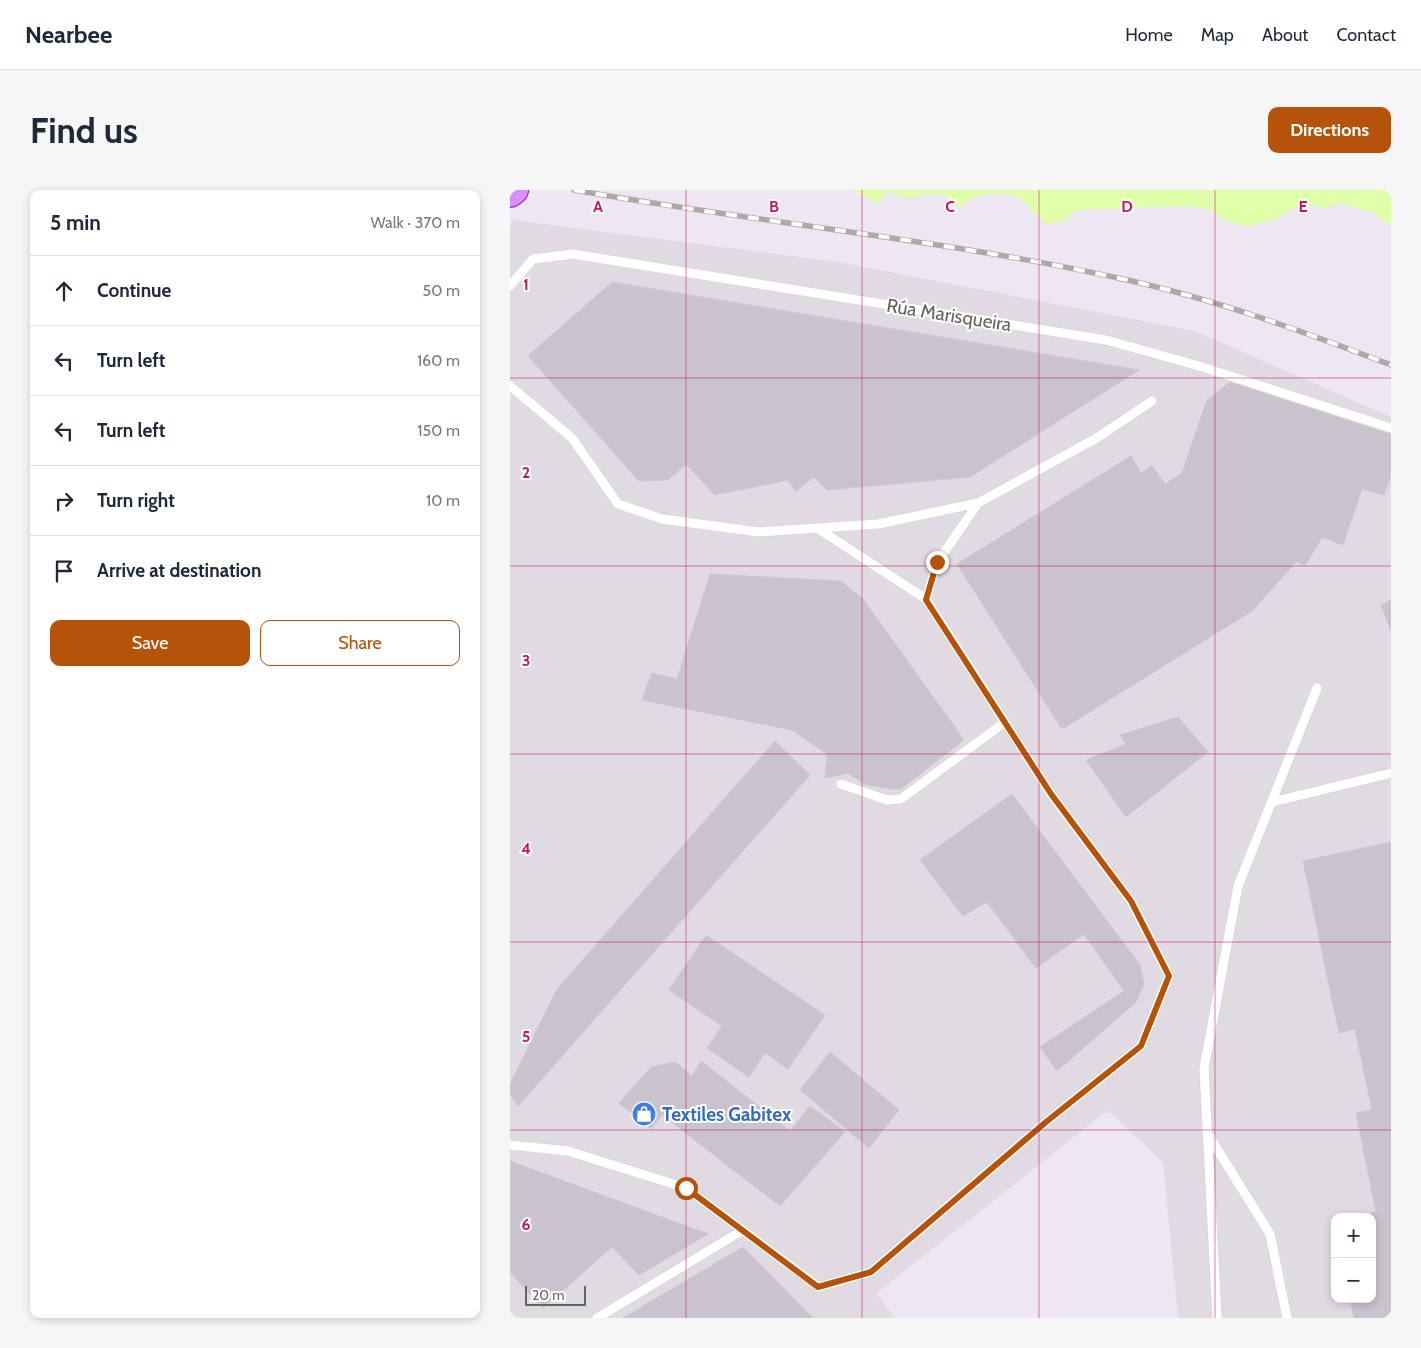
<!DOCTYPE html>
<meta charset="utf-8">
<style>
:root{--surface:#fff;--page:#f6f6f7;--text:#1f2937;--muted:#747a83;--line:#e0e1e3;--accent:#b45309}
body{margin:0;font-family:Cabin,sans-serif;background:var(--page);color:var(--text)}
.controls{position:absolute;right:15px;bottom:15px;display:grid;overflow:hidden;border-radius:10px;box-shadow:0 2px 8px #0003}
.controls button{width:45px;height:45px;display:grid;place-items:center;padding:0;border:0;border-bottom:1px solid var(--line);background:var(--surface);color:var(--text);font:25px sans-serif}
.scale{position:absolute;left:15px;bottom:12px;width:61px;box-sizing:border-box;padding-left:5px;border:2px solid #63685e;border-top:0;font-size:14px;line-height:18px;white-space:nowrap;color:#63685e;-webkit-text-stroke:4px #fff;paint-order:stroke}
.stop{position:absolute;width:15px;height:15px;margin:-11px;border:4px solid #b45309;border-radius:50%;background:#fff}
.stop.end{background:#b45309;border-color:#fff;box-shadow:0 1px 5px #0008}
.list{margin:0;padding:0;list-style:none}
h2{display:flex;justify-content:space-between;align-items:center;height:65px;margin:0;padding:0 20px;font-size:21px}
h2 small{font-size:16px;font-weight:400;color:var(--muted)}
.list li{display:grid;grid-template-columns:32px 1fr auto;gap:15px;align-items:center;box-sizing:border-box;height:70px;padding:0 20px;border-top:1px solid var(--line)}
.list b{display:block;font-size:19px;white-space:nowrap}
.list em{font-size:16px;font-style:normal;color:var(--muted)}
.actions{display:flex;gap:10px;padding:15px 20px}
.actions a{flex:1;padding:11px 0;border:1px solid var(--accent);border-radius:10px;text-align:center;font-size:18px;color:var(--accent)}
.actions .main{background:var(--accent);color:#fff}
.icon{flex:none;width:28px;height:28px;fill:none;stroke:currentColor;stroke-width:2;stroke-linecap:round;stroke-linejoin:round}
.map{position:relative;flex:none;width:881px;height:1128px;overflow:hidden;border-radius:10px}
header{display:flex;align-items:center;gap:30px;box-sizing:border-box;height:70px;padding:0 25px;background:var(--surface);border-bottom:1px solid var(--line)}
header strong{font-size:24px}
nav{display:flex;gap:28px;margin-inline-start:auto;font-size:18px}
.intro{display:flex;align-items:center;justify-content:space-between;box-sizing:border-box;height:120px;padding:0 30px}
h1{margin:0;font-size:35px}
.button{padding:12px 22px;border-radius:10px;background:var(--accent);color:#fff;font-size:18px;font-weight:700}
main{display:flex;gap:30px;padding:0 30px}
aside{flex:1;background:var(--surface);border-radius:10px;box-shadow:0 2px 8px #0003}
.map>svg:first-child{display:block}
.industrial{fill:#e0dbe2;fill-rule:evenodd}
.water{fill:#e0ffa9}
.building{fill:#c9c3cd;stroke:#d0c4d7}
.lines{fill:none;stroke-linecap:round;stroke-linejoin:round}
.lane-casing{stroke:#d7dbd4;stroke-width:11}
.highway-casing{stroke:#9700f8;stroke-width:30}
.lane{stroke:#fff;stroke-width:9}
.highway{stroke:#da90ff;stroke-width:28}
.rail-casing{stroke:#aaaba8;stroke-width:5.5}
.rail{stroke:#fff;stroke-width:4;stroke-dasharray:11;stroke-linecap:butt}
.route{stroke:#b45309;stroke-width:6}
.grid{fill:none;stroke:#c2185b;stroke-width:1;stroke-opacity:0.55}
.labels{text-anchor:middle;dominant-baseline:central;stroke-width:4;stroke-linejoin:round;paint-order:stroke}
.street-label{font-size:19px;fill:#63685e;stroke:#fff}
.shop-label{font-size:19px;font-weight:bold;fill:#366cbe;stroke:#fff;text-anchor:start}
.grid-label{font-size:16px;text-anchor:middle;font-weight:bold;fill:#c2185b;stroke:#fff;stroke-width:4;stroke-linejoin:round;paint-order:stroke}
</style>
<header>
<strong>Nearbee</strong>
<nav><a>Home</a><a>Map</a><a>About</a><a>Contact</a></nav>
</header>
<div class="intro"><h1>Find us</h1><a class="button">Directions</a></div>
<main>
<aside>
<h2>5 min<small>Walk · 370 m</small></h2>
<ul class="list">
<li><svg class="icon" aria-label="ahead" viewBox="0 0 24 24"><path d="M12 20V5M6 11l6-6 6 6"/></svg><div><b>Continue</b></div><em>50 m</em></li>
<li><svg class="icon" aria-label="left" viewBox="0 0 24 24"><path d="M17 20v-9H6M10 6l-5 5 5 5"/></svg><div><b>Turn left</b></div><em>160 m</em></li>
<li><svg class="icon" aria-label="left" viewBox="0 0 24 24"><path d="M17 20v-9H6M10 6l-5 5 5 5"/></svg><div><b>Turn left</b></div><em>150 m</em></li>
<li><svg class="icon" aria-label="right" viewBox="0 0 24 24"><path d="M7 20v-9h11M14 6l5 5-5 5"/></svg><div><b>Turn right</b></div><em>10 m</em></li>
<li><svg class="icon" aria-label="arrive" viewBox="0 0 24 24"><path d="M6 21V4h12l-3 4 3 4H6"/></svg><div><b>Arrive at destination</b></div></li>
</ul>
<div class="actions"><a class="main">Save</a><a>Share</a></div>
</aside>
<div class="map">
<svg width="881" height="1128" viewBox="0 0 881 1128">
<rect width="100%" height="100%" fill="#eee6f2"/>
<!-- industrial -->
<path class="industrial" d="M 3,30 L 328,72 L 685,141 L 881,227 L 881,1128 L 668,1128 L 653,973 L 598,920 L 367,1103 L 384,1128 L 0,1128 L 0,36 ZM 825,1027 L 862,1027 L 862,1109 L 825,1109 Z"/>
<!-- water -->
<path class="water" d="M 342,0 L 881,0 L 881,35 L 862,22 L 829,13 L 814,19 L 807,15 L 782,19 L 764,30 L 738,36 L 715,31 L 699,19 L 675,16 L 566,20 L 554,31 L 537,34 C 525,26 518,13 509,8 C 493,0 463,2 451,17 L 445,16 L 436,5 L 416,4 L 398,9 L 379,2 L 366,13 Z"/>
<!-- building -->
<path class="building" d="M 102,92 L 629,180 L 460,287 L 317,300 L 304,287 L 286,301 L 278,290 L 205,305 L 176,274 L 158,290 L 129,291 L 18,166 Z
M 720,192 L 881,244 L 881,285 L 874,305 L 852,299 L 833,355 L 812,347 L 795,376 L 787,371 L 742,421 L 552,539 L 447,374 L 621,266 L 631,283 L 642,275 L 655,294 L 672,283 L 697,210 Z
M 200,384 L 331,391 L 353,409 L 454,550 L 391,599 L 382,599 L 356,595 L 338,583 L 315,588 L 317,564 L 282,540 L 132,510 L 142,483 L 167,489 Z
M 881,410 L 881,440 L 871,415 Z
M 668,527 L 698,562 L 616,627 L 576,570 L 616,554 L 610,545 Z
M 265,551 L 300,585 L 8,916 L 0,904 L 0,894 L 47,799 Z
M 502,604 L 630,775 L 634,794 L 626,812 L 547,881 L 530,857 L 614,801 L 574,744 L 526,778 L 477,712 L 453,726 L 410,670 Z
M 881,652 L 881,1128 L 844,1128 L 840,1109 L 862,1109 L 862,1027 L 850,1025 L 866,1022 L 846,923 L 862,920 L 845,839 L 829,843 L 793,671 Z
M 196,745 L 315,825 L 278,879 L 255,863 L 239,887 L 197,858 L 212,836 L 159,800 Z
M 320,862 L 389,920 L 359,958 L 290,900 Z
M 191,871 L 280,941 L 300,916 L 335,942 L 270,1016 L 152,925 L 141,939 L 109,913 L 141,877 L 165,872 L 182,886 Z
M 0,971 L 198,1044 L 129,1085 L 102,1057 L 33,1118 L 0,1082 Z
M 233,1057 L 303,1128 L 113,1128 Z"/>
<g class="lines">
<defs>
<path id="lane" d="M 0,96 L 23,69 L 63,64 L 596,150 L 689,176 L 881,238
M 0,196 L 62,248 L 108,314 L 152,329 L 249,342 L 368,334 L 468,313 L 585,249 L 642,211
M 416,409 L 427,373 L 468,313
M 331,594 L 377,610 L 391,609 L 495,532
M 762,612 L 881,583
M 699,946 L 760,1044 L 777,1128
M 0,955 L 58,961 L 176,998 L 309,1097 L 361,1082 L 536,932 L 631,856 L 659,786 L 621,711 L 541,604 L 416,409 L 307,338
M 87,1128 L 233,1040
M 707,1128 L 694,878 L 728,696 L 807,498"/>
<path id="highway" d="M 0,3 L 4,0"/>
</defs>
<!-- lane casing -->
<use href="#lane" class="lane-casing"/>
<!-- highway casing -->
<use href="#highway" class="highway-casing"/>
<!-- lane -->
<use href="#lane" class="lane"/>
<!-- highway -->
<use href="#highway" class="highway"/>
<defs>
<path id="rail" d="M 64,0 C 245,32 429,49 608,88 C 702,108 792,141 881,175"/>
</defs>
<!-- rail casing -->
<use href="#rail" class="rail-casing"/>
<!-- rail -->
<use href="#rail" class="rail"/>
</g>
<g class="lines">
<!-- route -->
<path class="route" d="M 176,998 L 308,1097 L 361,1082 L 536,932 L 631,856 L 659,786 L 621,711 L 541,604 L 416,410 L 427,372"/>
</g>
<!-- grid -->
<path class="grid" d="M 176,0 L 176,1128M 352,0 L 352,1128M 529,0 L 529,1128M 705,0 L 705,1128M 0,188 L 881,188M 0,376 L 881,376M 0,564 L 881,564M 0,752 L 881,752M 0,940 L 881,940"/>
<!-- icons -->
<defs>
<symbol id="shop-disc" viewBox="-11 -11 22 22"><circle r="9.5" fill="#3f7fe0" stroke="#fff"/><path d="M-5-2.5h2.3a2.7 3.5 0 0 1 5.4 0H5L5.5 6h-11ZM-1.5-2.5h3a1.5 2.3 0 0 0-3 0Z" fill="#fff"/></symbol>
</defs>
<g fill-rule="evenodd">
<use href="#shop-disc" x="120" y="910" width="28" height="28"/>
</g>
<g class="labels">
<!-- street labels -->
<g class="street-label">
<text transform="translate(439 125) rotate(9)">Rúa Marisqueira</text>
</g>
<!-- shop labels -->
<g class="shop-label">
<text x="152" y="924">Textiles Gabitex</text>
</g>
</g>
<g class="grid-label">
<text x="88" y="22">A</text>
<text x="264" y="22">B</text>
<text x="440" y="22">C</text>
<text x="617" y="22">D</text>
<text x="793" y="22">E</text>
<text x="16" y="100">1</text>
<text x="16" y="288">2</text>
<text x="16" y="476">3</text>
<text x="16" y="664">4</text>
<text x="16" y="852">5</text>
<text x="16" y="1040">6</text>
</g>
</svg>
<div class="controls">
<button>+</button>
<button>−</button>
</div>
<div class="scale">20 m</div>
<div class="stop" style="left:176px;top:998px"></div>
<div class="stop end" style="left:427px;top:372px"></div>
</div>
</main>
